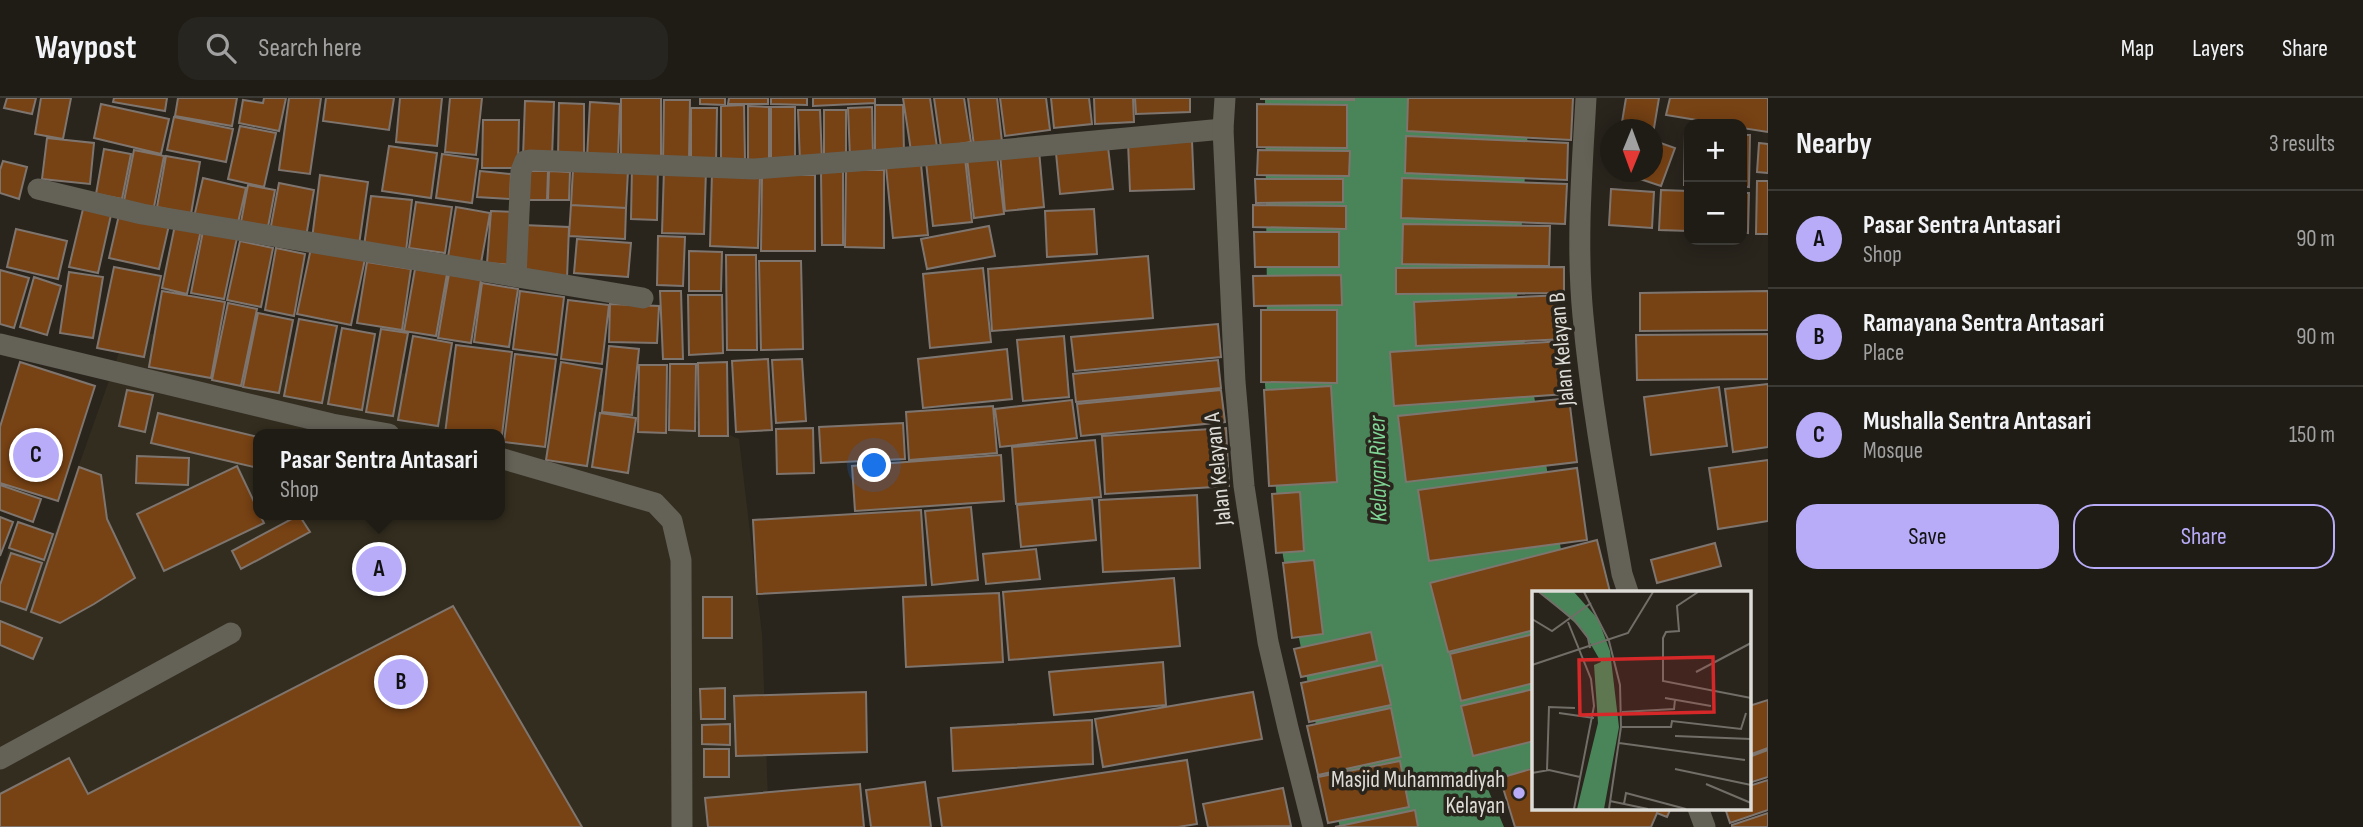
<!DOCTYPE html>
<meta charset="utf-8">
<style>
:root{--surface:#1f1c16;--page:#27251f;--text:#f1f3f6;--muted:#a1a1a1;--line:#3c3a35;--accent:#b8abf7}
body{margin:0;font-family:"Sofia Sans Condensed",sans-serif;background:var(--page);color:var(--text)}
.controls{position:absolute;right:21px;top:21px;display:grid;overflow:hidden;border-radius:14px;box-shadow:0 4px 18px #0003}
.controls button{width:63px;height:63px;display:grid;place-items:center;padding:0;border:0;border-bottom:2px solid var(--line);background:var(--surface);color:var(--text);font:35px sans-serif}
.compass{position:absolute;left:1600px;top:21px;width:63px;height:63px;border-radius:50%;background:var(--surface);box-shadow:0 4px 18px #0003;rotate:181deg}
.you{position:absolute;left:875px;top:368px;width:24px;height:24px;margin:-18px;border:5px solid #fff;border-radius:50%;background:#1a73e8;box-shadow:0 0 0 10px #1a73e833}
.badge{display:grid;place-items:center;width:46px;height:46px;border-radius:50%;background:var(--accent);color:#111;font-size:23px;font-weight:700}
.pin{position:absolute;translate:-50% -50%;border:4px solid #fff;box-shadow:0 2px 7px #0006}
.popup{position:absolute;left:253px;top:331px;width:252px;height:91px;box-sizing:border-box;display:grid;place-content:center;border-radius:14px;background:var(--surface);filter:drop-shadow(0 2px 5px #0005);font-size:23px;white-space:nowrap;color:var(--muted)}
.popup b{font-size:26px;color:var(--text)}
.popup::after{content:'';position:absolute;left:50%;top:100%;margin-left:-14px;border:14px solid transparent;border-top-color:var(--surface)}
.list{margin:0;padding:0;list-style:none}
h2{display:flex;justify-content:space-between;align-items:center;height:91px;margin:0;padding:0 28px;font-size:30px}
h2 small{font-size:23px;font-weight:400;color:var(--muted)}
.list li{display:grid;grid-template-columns:46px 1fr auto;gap:21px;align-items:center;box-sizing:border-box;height:98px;padding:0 28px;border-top:2px solid var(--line)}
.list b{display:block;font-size:26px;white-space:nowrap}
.list p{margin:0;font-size:23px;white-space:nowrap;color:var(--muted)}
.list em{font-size:23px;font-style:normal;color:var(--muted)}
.actions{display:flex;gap:14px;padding:21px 28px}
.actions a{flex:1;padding:16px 0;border:2px solid var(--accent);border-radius:21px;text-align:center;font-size:24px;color:var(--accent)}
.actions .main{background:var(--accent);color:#111}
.icon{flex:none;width:38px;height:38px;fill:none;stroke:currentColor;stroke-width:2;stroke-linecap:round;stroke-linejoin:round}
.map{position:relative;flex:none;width:1768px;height:729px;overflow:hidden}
header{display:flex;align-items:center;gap:42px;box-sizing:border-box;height:98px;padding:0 35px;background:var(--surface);border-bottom:2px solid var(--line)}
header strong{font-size:33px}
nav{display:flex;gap:38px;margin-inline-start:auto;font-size:24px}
.search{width:490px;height:63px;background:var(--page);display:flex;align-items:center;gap:18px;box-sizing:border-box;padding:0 24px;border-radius:21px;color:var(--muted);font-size:26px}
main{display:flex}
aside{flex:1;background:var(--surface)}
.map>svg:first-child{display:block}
.built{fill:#332d1f;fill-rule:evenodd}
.water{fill:#498559}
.building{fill:#774214;stroke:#7f756f;stroke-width:2}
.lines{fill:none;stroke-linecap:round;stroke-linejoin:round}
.lane{stroke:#646157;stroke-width:21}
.street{stroke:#646157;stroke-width:21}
.secondary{stroke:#646157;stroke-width:21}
.poi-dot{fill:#b8abf7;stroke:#29251d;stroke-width:2.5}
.labels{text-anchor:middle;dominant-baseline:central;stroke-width:7;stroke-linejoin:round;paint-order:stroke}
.street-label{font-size:23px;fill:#dedcd7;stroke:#29251d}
.poi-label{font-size:23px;fill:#dedcd7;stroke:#29251d;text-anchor:end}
.water-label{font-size:24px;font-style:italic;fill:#7fd595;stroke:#29251d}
.inset-road{fill:none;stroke:#716e67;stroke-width:2}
.view{fill:#d62828;fill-opacity:0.15;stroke:#d62828;stroke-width:3.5}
.inset-edge{fill:none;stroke:#dedcd7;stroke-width:3.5}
</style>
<header>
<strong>Waypost</strong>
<div class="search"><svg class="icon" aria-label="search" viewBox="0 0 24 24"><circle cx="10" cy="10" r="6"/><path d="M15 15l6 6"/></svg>Search here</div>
<nav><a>Map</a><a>Layers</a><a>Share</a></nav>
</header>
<main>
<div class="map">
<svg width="1768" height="729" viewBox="0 0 1768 729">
<rect width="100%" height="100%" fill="#29251d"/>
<!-- built -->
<path class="built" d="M 127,232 L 522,294 L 639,298 L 739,341 L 762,536 L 769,729 L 0,729 L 0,486 L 10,446 L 47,457 ZM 258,336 L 500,336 L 500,417 L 258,417 Z"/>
<!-- water -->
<path class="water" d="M 1265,0 L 1530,0 L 1517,201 L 1563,463 L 1566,494 L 1534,494 L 1533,669 L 1487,689 L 1504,729 L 1340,729 L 1325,673 L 1283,458 L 1265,287 L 1267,201 Z"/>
<!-- building -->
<path class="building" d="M 7,0 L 36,0 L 32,16 L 4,10 Z
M 41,0 L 71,0 L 63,41 L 35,36 Z
M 114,0 L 167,0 L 165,13 L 113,4 Z
M 178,0 L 237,0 L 232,28 L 175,18 Z
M 264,0 L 286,0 L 279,33 L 239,25 L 243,2 L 263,5 Z
M 289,0 L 321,0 L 310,76 L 279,72 Z
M 326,0 L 394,0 L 389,32 L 323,23 Z
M 400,0 L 442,0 L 437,48 L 396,44 Z
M 450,0 L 482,0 L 476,57 L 445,54 Z
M 621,0 L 661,0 L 661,65 L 621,64 Z
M 700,0 L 725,0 L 725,7 L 700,6 Z
M 729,0 L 768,0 L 768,6 L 728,6 Z
M 771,0 L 807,0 L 807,7 L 771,6 Z
M 813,0 L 875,0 L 875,5 L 813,8 Z
M 903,0 L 930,0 L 937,49 L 911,53 Z
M 934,0 L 964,0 L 971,44 L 941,49 Z
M 968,0 L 997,0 L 1002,44 L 974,48 Z
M 1000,0 L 1046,0 L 1050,32 L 1005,38 Z
M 1051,0 L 1089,0 L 1092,26 L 1054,30 Z
M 1094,0 L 1133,0 L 1134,24 L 1095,26 Z
M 1135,0 L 1190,0 L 1190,14 L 1136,16 Z
M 1261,0 L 1354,0 L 1354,2 L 1261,1 Z
M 1408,0 L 1573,0 L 1571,42 L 1407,33 Z
M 1626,0 L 1659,0 L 1653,36 L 1652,32 L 1621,30 Z
M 1670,0 L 1768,0 L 1768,34 L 1742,30 L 1742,26 L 1721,26 L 1666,17 Z
M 664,2 L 690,2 L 689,64 L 663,64 Z
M 525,3 L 554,4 L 552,60 L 523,59 Z
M 590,4 L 620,6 L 618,61 L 587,60 Z
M 559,5 L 584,6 L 584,59 L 558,58 Z
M 101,6 L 169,21 L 161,56 L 94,40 Z
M 1257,6 L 1347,7 L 1347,50 L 1257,49 Z
M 744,7 L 745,63 L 721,63 L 721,8 Z
M 875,7 L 903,7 L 904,56 L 875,57 Z
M 748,8 L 769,9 L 769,64 L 748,64 Z
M 771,9 L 795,9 L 795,63 L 771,63 Z
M 872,9 L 873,60 L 850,60 L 848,10 Z
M 691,10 L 717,10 L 716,66 L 691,66 Z
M 798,12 L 820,12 L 822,63 L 800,64 Z
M 824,12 L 846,12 L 846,61 L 824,62 Z
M 174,19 L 233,31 L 226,64 L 167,52 Z
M 483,22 L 519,22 L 518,70 L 482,70 Z
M 240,28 L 276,35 L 264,89 L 228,81 Z
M 1685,35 L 1689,35 L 1689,87 L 1684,87 Z
M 1742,37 L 1750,37 L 1749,89 L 1742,88 Z
M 1406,38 L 1568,45 L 1567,82 L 1405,75 Z
M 47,40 L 94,45 L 90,86 L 42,81 Z
M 1652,42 L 1675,50 L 1661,88 L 1619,74 L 1652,74 Z
M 1192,43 L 1194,91 L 1130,93 L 1128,44 Z
M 1759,45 L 1768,46 L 1768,75 L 1757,74 Z
M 389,48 L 437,55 L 431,100 L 382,93 Z
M 1108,49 L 1113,91 L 1060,96 L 1056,55 Z
M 104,51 L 131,56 L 122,101 L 96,96 Z
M 134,52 L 164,58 L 153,114 L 123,108 Z
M 1039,52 L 1044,109 L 1005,113 L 1000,56 Z
M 1258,52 L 1350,53 L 1349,78 L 1257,77 Z
M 442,56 L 478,61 L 472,105 L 436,100 Z
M 997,57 L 1004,116 L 974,120 L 967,60 Z
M 166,58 L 200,64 L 191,116 L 157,109 Z
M 965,60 L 972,124 L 933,128 L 926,64 Z
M 3,63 L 27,69 L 19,101 L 0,95 L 0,72 Z
M 921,66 L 928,137 L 893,140 L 886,69 Z
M 632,68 L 658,68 L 657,122 L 631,121 Z
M 573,71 L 628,73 L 626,110 L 571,107 Z
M 664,71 L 706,72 L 704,136 L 662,135 Z
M 846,72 L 884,72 L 884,150 L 845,149 Z
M 480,73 L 511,76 L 510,101 L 477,99 Z
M 521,73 L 548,73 L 547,102 L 520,102 Z
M 549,73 L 570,74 L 569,102 L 548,102 Z
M 843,73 L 843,147 L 822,147 L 821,74 Z
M 712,74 L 760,76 L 758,150 L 710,148 Z
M 320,77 L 368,84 L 359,147 L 312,141 Z
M 762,77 L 815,77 L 815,153 L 761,153 Z
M 203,80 L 246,90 L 237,129 L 194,119 Z
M 1402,80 L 1567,86 L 1565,126 L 1401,120 Z
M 1255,81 L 1343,81 L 1343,104 L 1256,105 Z
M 1757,83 L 1768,83 L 1768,136 L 1756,136 Z
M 279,85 L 314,92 L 306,139 L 270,133 Z
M 248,87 L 275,92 L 267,134 L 240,129 Z
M 1611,91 L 1654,94 L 1652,130 L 1609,127 Z
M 1661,92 L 1689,93 L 1689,133 L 1659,132 Z
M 1742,95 L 1749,95 L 1748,135 L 1742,134 Z
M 371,98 L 412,102 L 406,153 L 364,148 Z
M 416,104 L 452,109 L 445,155 L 409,150 Z
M 571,107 L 626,110 L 625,141 L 569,138 Z
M 1253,107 L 1346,108 L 1346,131 L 1253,129 Z
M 456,109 L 490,115 L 481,165 L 448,159 Z
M 83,111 L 111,117 L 98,175 L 69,169 Z
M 1094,111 L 1097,156 L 1047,159 L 1045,113 Z
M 491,113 L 516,114 L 512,167 L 487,165 Z
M 119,117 L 169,127 L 159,171 L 109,160 Z
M 1403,126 L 1550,128 L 1549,168 L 1402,166 Z
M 175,127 L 201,132 L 187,196 L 162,190 Z
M 523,127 L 569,129 L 567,180 L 521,178 Z
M 989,128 L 995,158 L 927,171 L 921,141 Z
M 16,131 L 67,143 L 58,181 L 7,169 Z
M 203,133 L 237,140 L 224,201 L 191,195 Z
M 1254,134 L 1339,134 L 1339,169 L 1255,169 Z
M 658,138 L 685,139 L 683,188 L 657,187 Z
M 577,141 L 631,145 L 628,179 L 574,175 Z
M 240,143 L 273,150 L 261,209 L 227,202 Z
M 276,150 L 305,156 L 294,218 L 265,212 Z
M 311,150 L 365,161 L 351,227 L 297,216 Z
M 689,153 L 722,154 L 721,193 L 689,193 Z
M 726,157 L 756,157 L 757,252 L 727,252 Z
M 1148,158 L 1153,220 L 992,233 L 988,171 Z
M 759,163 L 801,163 L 803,251 L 761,252 Z
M 367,164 L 411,171 L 402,232 L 357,225 Z
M 114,169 L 161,178 L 144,259 L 97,250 Z
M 1564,169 L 1564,195 L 1396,196 L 1396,170 Z
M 983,170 L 991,244 L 930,250 L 923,176 Z
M 415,171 L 447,176 L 436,238 L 404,233 Z
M 0,172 L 29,180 L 14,230 L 0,226 Z
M 69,174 L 103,179 L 93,240 L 60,235 Z
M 449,176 L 481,182 L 471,245 L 438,240 Z
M 1341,177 L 1342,207 L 1254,208 L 1253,178 Z
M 34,179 L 61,188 L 47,237 L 20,229 Z
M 482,185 L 518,191 L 509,249 L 474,244 Z
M 162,193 L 225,204 L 211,280 L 149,269 Z
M 520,193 L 564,199 L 557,257 L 513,251 Z
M 660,193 L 681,193 L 683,261 L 663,261 Z
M 1768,193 L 1768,232 L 1640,233 L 1640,195 Z
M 688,197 L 722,197 L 723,255 L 689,257 Z
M 1563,197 L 1565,241 L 1416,248 L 1414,204 Z
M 568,202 L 609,207 L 602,266 L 561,261 Z
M 228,205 L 257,211 L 241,288 L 212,282 Z
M 610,206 L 659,208 L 657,245 L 609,244 Z
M 1261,212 L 1337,212 L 1337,285 L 1261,284 Z
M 258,215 L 293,222 L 279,295 L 243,289 Z
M 299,221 L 337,228 L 322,305 L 284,298 Z
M 1218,226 L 1221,259 L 1075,273 L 1071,239 Z
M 342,230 L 375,236 L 362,312 L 328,306 Z
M 381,231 L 408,235 L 393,318 L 366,314 Z
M 1768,236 L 1768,281 L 1637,282 L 1636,237 Z
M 413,238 L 452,245 L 438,328 L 398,322 Z
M 1064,238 L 1069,299 L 1023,303 L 1017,242 Z
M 1563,243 L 1566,296 L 1394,308 L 1390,254 Z
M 456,247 L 512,254 L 501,345 L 500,336 L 445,336 Z
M 609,248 L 639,251 L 632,317 L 602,314 Z
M 1007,251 L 1012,301 L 923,310 L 918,261 Z
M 515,256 L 556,261 L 545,349 L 504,344 Z
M 768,261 L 772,332 L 736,334 L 732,263 Z
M 802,261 L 806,323 L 776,325 L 772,262 Z
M 1218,262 L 1221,290 L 1076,304 L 1073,276 Z
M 20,264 L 95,288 L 58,403 L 0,385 L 0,329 Z
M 561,264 L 602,271 L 587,368 L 546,362 Z
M 727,264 L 728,338 L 699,338 L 698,265 Z
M 670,266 L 696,266 L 695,333 L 669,332 Z
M 639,267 L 667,267 L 666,335 L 638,334 Z
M 1768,286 L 1768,349 L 1733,354 L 1725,291 Z
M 1331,288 L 1337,384 L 1269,388 L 1264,292 Z
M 1719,289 L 1727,348 L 1651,357 L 1644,299 Z
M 127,292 L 153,297 L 145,334 L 119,328 Z
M 1221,292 L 1225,324 L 1081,338 L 1077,306 Z
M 1569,300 L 1577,364 L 1406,384 L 1398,318 Z
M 1072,302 L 1077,340 L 1000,349 L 995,311 Z
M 993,308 L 997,355 L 909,362 L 906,314 Z
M 158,315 L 258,339 L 258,370 L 151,345 Z
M 600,315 L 636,320 L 628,375 L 592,369 Z
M 903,325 L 905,361 L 821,365 L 819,329 Z
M 813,330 L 814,375 L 777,376 L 776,331 Z
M 1226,330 L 1229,388 L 1105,396 L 1102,338 Z
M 1095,342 L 1101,399 L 1016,406 L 1012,349 Z
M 1001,357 L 1004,403 L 855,413 L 852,368 Z
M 137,358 L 189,360 L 188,387 L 136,385 Z
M 1768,362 L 1768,423 L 1718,431 L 1709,370 Z
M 237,368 L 258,412 L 258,417 L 260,417 L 264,425 L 164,473 L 137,416 Z
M 79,369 L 101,377 L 107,421 L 135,480 L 94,506 L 60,525 L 31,514 Z
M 1577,370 L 1587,442 L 1429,463 L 1418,392 Z
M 0,387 L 41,401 L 33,424 L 0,412 Z
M 1300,394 L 1304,453 L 1276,455 L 1272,396 Z
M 1197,397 L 1200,470 L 1103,474 L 1099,402 Z
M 1092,401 L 1096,442 L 1021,449 L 1017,407 Z
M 971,409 L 978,482 L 932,487 L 925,413 Z
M 921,412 L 926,487 L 757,496 L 753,422 Z
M 299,417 L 310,434 L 241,471 L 232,453 Z
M 0,419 L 13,424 L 0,458 Z
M 18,424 L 53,436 L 44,462 L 9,450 Z
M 1597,442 L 1610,494 L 1534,494 L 1534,532 L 1448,554 L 1430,485 Z
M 1715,445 L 1721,468 L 1657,485 L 1651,462 Z
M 1036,451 L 1040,481 L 986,486 L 983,456 Z
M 11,455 L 42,465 L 26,512 L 0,503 L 0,487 Z
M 1314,462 L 1323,536 L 1292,540 L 1283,465 Z
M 1174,480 L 1180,548 L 1009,562 L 1003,494 Z
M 999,495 L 1003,564 L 906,569 L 903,499 Z
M 703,499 L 732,499 L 732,540 L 703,540 Z
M 453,508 L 582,729 L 0,729 L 0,696 L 69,660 L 88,696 Z
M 0,523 L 42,540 L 33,561 L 0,547 Z
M 1371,534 L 1377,563 L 1301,579 L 1294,551 Z
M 1534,536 L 1534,585 L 1461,603 L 1450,556 Z
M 1163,564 L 1166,607 L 1054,617 L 1049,574 Z
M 1382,567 L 1391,607 L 1309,624 L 1301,585 Z
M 725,590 L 725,621 L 701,621 L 700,591 Z
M 1534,591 L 1534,643 L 1473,658 L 1461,608 Z
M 866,594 L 867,654 L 736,658 L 734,598 Z
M 1253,594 L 1262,641 L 1103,669 L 1095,621 Z
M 1768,602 L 1768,650 L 1749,657 L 1749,608 Z
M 1391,610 L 1401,659 L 1318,677 L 1307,628 Z
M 1092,622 L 1093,666 L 953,673 L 951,630 Z
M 730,626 L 730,647 L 702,646 L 702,627 Z
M 704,651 L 729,651 L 729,679 L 704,679 Z
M 1768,652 L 1768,679 L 1749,685 L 1749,659 Z
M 1187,662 L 1197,726 L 1178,729 L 942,729 L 938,700 Z
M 1400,663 L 1409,709 L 1328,725 L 1318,679 Z
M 1534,670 L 1534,710 L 1671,710 L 1667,719 L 1657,715 L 1651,729 L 1515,729 L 1500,680 Z
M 1768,682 L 1768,712 L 1730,725 L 1725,710 L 1749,710 L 1749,688 Z
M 925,684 L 931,729 L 871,729 L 866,692 Z
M 860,686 L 864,729 L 708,729 L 705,700 Z
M 1283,690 L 1291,728 L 1208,729 L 1203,706 Z
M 1415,712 L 1418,729 L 1335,729 Z
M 1768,715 L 1768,729 L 1732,729 L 1732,727 Z"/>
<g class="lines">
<!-- lane -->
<path class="lane" d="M 0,661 L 231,535"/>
<!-- street -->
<path class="street" d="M 38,91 L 142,116 L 643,200
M 516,179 L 521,73 L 525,63 L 530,62 L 754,71 L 999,52 L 1223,31
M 0,246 L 332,326 L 389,336
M 500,360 L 655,405 L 672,423 L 681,462 L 682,729"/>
<!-- secondary -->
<path class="secondary" d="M 1225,0 L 1223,31 L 1235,284 L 1244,388 L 1268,544 L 1288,630 L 1313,729
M 1586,0 C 1582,72 1576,146 1583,218 C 1591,305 1607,391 1622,476 L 1628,494
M 1698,710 L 1705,729"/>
</g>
<!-- markers -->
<circle class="poi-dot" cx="1519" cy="695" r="7"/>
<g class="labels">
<!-- street labels -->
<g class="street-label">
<text transform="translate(1562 251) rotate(-95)">Jalan Kelayan B</text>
<text transform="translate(1218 371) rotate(-96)">Jalan Kelayan A</text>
</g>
<!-- poi labels -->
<g class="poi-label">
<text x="1505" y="682">Masjid Muhammadiyah<tspan x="1505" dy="26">Kelayan</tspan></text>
</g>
<!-- water labels -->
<g class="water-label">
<text transform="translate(1378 371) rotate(-91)">Kelayan River</text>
</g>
</g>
<!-- overview -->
<g transform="translate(1532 493)">
<rect width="219" height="219" fill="#29251d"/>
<path d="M 8,1 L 42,1 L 66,28 L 78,60 L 87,136 L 72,218 L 45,218 L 66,132 L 62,74 L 69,71 L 50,38 Z" fill="#498559"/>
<path class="inset-road" d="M 7,1 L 42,29 L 56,47 L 58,57M 52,1 L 77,50 L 88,94 L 89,136 L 77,218M 166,1 L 145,15 L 147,40 L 134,41 L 131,47 L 131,90 L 219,107M 0,28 L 20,40 L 59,12M 36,31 L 59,88 L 62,115 L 42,218M 0,74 L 96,42 L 121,1M 164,81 L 219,52M 133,107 L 179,115M 0,113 L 0,160M 90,121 L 142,118 L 143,109M 27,122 L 62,127M 89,136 L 139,136 L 140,130 L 209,138 L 214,122M 143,145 L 219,148M 87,152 L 213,169M 143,178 L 219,194M 15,179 L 17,116 L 43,117M 0,182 L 17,179 L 48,186M 174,193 L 219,212M 78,210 L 116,218M 92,213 L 94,202 L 154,218"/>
<path class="view" d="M 181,66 L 182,121 L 48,124 L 47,69 Z"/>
<rect width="219" height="219" class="inset-edge"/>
</g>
</svg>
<div class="controls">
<button>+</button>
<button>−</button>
</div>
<svg class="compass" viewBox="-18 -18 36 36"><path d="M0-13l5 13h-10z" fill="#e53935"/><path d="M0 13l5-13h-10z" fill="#a1a1a1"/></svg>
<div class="you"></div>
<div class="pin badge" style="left:379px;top:471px">A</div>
<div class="popup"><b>Pasar Sentra Antasari</b>Shop</div>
<div class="pin badge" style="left:401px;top:584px">B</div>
<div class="pin badge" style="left:36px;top:357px">C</div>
</div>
<aside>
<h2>Nearby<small>3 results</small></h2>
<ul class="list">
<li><span class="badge">A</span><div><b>Pasar Sentra Antasari</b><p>Shop</p></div><em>90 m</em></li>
<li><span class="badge">B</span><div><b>Ramayana Sentra Antasari</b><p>Place</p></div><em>90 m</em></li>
<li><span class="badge">C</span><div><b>Mushalla Sentra Antasari</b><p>Mosque</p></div><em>150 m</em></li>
</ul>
<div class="actions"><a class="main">Save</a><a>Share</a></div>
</aside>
</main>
